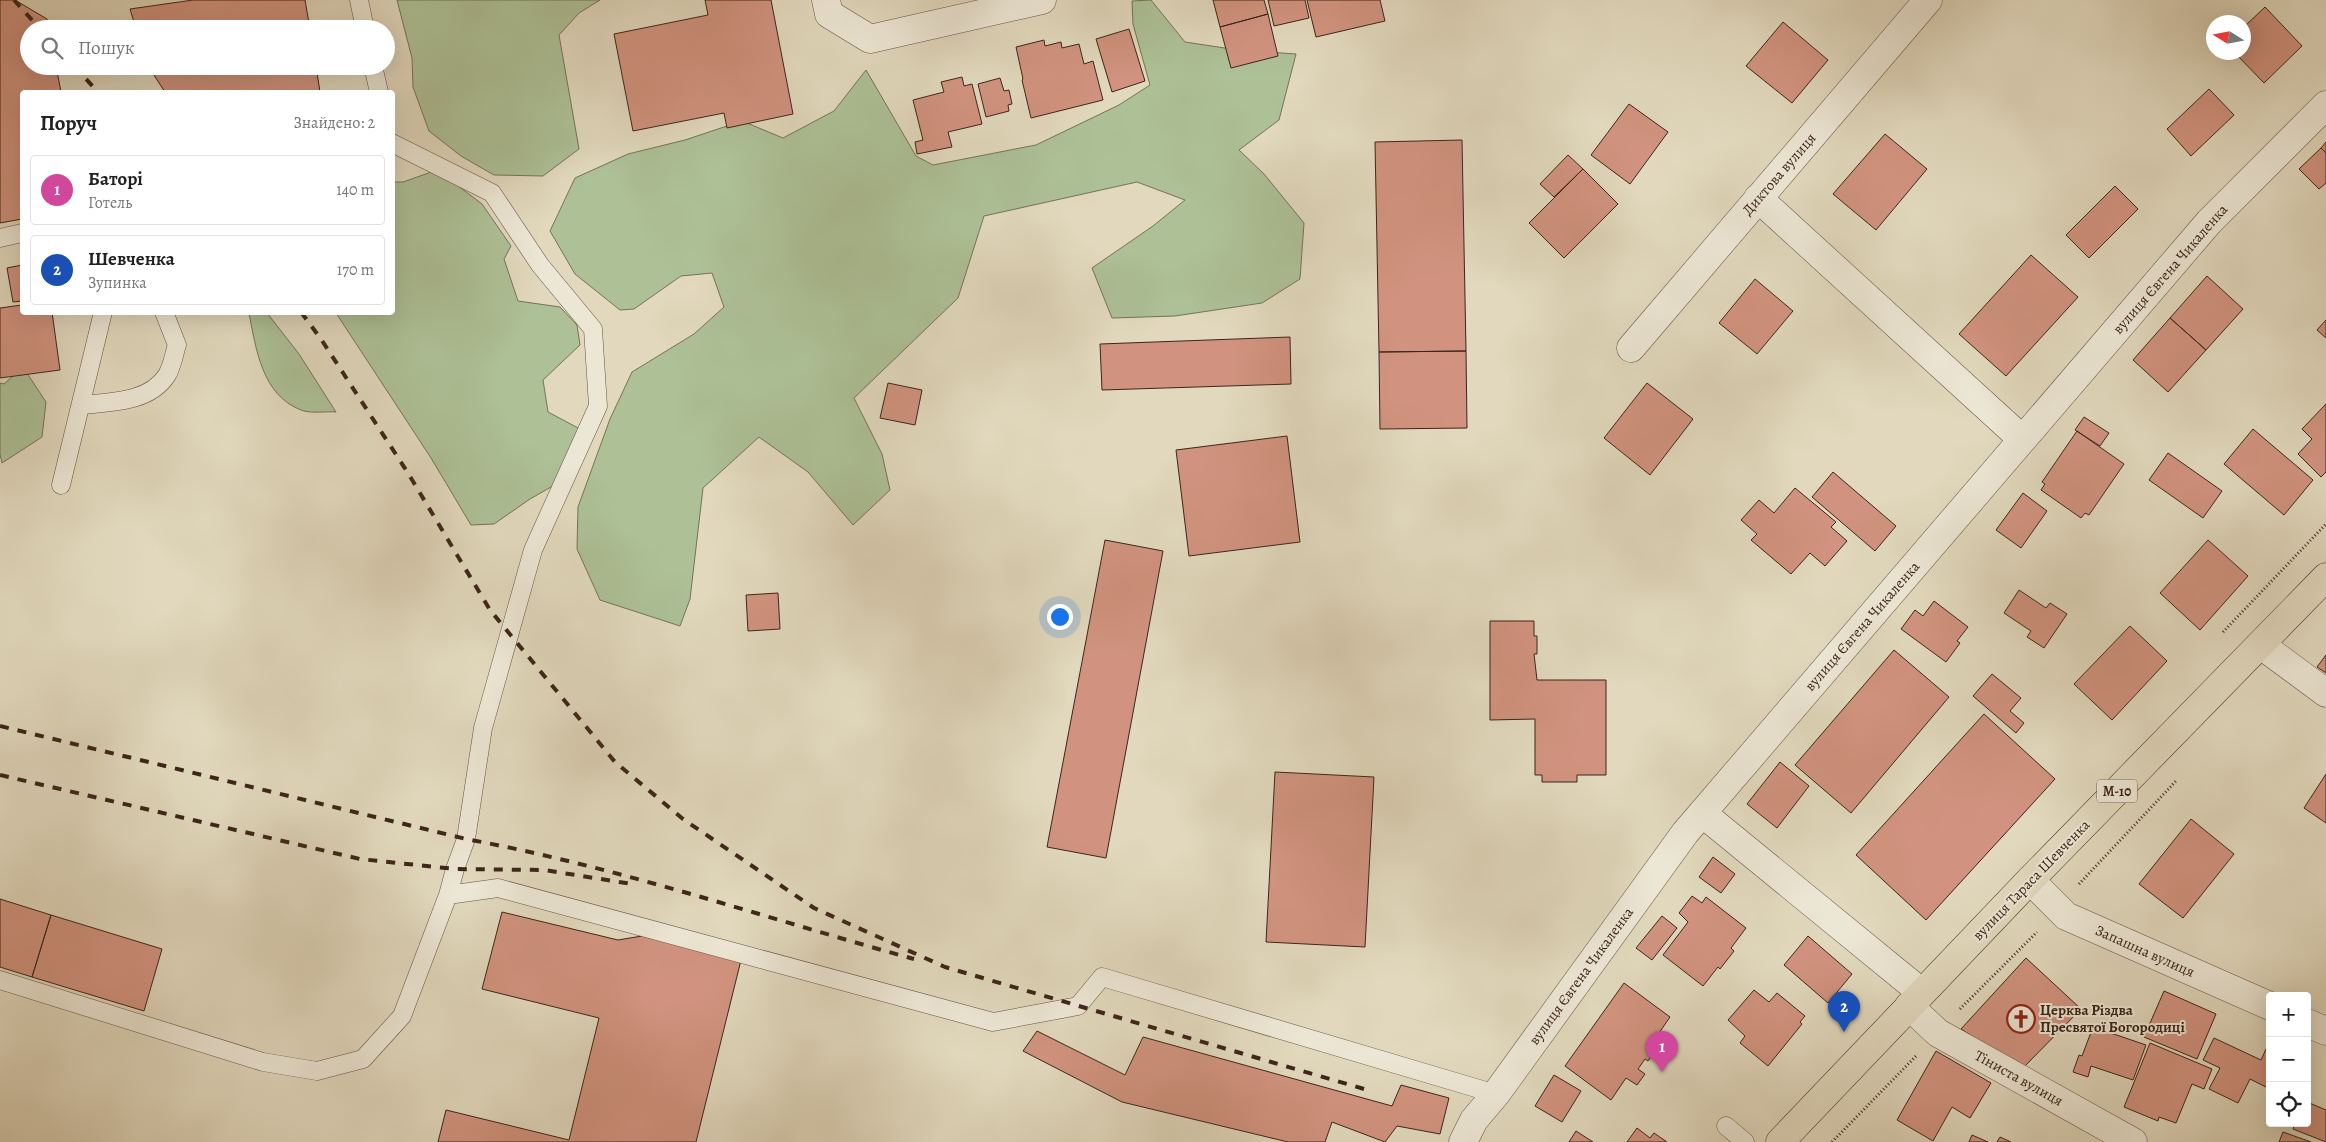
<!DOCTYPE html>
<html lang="uk">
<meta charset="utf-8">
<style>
:root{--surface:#fff;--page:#f2f2f2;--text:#222;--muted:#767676;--line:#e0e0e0;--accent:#2563eb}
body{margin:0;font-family:Alegreya,serif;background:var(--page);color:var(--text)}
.controls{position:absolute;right:15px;bottom:15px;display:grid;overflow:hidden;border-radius:5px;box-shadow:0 5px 20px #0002}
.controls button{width:45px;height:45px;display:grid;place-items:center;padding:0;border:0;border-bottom:1px solid var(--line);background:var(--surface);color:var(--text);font:25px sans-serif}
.compass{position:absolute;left:2206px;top:15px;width:45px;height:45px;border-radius:50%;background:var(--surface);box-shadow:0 5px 20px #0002;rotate:281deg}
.you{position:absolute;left:1059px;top:616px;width:18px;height:18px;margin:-12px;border:4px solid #fff;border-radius:50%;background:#1a73e8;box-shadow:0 0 0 8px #1a73e833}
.badge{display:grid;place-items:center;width:32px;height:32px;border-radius:50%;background:var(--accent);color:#fff;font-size:16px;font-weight:700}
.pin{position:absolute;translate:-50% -41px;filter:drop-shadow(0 1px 2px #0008)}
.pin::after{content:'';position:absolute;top:26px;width:18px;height:15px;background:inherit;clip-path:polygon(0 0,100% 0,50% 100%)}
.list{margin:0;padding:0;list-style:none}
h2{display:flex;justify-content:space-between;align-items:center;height:65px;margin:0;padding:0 20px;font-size:21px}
h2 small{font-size:16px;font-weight:400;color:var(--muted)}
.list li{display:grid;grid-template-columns:32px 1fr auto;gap:15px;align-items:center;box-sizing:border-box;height:70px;margin:0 10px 10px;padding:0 10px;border:1px solid var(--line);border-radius:5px}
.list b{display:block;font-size:19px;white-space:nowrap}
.list p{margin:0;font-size:16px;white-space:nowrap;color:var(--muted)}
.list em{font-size:16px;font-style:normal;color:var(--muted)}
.icon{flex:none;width:28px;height:28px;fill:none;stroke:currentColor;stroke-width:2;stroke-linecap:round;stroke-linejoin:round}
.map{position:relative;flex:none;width:2326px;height:1142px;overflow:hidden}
.search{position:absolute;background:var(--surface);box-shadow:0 5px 20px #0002;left:20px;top:20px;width:375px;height:55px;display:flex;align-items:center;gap:12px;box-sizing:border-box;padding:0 18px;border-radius:28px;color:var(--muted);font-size:19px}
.panel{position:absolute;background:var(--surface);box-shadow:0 5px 20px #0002;left:20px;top:90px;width:375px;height:225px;border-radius:5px}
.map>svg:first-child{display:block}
.green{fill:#adc096;stroke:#757258}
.building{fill:#d1937f;stroke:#3d251a}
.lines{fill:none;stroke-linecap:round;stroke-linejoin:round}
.service-casing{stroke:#665243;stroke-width:19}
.minor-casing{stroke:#665243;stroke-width:29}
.primary-casing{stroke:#3d251a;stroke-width:29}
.path{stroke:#3d251a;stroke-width:3;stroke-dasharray:1 2.5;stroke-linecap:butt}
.service{stroke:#ece6d4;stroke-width:18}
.minor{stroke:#ece6d4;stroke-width:28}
.primary{stroke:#e1d8bd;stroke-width:28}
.rail{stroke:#3d251a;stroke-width:4;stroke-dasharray:9 9;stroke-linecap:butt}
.labels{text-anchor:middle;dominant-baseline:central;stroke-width:4;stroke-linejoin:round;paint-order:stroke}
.shield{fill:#ece6d4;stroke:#725f52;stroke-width:1}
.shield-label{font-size:14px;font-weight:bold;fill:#3d251a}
.street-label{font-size:15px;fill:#3d251a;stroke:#ece6d4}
.poi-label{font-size:15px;font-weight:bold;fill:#3d251a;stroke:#ece6d4;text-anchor:start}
</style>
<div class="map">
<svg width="2326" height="1142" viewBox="0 0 2326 1142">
<rect width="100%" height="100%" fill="#e1d8bd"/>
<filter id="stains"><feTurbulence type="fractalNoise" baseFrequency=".004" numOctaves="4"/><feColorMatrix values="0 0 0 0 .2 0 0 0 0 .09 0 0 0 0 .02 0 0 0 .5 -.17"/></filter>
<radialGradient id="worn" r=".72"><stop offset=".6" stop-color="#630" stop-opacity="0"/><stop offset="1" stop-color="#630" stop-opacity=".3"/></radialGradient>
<!-- green -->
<path class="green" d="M 397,0 L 600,0 L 579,13 L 559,35 L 579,149 L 543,176 L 494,175 L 461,156 L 429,131 L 413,87 L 412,58 Z
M 1151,0 L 1185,42 L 1238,50 L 1296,54 L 1279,120 L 1239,150 L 1264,174 L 1304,223 L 1300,279 L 1262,303 L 1175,316 L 1112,318 L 1092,268 L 1153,226 L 1185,200 L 1137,182 L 984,216 L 958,298 L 854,398 L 882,454 L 890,490 L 853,525 L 808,472 L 759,437 L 703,488 L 690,599 L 680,626 L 600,600 L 577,549 L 578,507 L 610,419 L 632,372 L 694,334 L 724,307 L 712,273 L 681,276 L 634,309 L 620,310 L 575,274 L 550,231 L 575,178 L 628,154 L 685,140 L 742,121 L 783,138 L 834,111 L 866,70 L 916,156 L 933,165 L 1036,145 L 1119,105 L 1150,85 L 1133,24 L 1132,1 Z
M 437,170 L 482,204 L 511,246 L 504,259 L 518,301 L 560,307 L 577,325 L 580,345 L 543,380 L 548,412 L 580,429 L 565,479 L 530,499 L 494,524 L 471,525 L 431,458 L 336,313 L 392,312 L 393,182 L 403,182 Z
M 249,313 L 267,313 L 299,354 L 336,412 C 326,411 311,414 301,410 C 262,395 256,349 249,313 Z
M 23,367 L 46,402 L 42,437 L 2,463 L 0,454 L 0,383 L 4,384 Z"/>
<!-- building -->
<path class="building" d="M 0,0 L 15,0 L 47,19 L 49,29 L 29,29 L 29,66 L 56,66 L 61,92 L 22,92 L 22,219 L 0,223 Z
M 193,0 L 305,0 L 310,29 L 136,29 L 130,9 Z
M 705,0 L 771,0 L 793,114 L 727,128 L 724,113 L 633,131 L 614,34 L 708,15 Z
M 1213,0 L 1264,0 L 1268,14 L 1220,27 Z
M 1268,0 L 1305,0 L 1309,18 L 1274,26 Z
M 1307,0 L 1380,0 L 1385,21 L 1316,37 Z
M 2265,7 L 2302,46 L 2264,83 L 2234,52 L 2244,52 L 2244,27 Z
M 1268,14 L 1278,56 L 1231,68 L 1220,27 Z
M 1783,22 L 1828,60 L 1792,103 L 1746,66 Z
M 1129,29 L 1145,81 L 1112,92 L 1096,39 Z
M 1044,40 L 1045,46 L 1061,42 L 1062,48 L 1079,44 L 1084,64 L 1093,61 L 1103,100 L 1031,118 L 1022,80 L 1023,79 L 1016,47 Z
M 148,66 L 316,66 L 320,92 L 165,92 Z
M 962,77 L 964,86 L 972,84 L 982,124 L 948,132 L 952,147 L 917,154 L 915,142 L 923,140 L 913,100 L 944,92 L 941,82 Z
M 1000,78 L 1004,91 L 1009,90 L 1012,104 L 1008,105 L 1009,111 L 986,117 L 978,84 Z
M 2209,89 L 2234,115 L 2191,156 L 2167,129 Z
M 1629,104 L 1668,132 L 1630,184 L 1591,155 Z
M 1885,134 L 1927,169 L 1876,230 L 1833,194 Z
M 1462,140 L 1466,351 L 1379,352 L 1375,142 Z
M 2326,142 L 2326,153 L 2321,148 Z
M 2321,148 L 2326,153 L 2326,183 L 2319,189 L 2299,169 Z
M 1568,155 L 1583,169 L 1554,197 L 1540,184 Z
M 1583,169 L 1618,204 L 1564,258 L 1529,223 Z
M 2115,186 L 2138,209 L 2089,258 L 2066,235 Z
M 2031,255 L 2078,297 L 2006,376 L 1959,334 Z
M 22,265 L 22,301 L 13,302 L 7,268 Z
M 2207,276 L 2243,309 L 2206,350 L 2170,318 Z
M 1755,279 L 1793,311 L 1757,354 L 1719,323 Z
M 22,305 L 22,312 L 52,312 L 60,370 L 0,378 L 0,308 Z
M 2170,318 L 2206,350 L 2168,392 L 2133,360 Z
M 2326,320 L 2326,338 L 2317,330 Z
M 1290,337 L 1291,384 L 1102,390 L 1100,344 Z
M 1466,351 L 1467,428 L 1380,429 L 1379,352 Z
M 888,383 L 922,390 L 915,425 L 880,418 Z
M 1647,383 L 1693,419 L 1650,475 L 1604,438 Z
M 2326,404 L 2326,472 L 2321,477 L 2298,454 L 2312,439 L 2302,429 Z
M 2084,417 L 2109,433 L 2100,446 L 2075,430 Z
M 2253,429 L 2313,480 L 2284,515 L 2224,464 Z
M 2077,431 L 2124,464 L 2089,515 L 2085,513 L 2081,518 L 2041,490 L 2045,484 L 2042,482 Z
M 1287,436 L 1300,542 L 1189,556 L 1176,450 Z
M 2168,453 L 2222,491 L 2203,518 L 2149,480 Z
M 1833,472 L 1896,526 L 1875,551 L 1812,497 Z
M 1795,488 L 1836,522 L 1831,527 L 1847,541 L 1825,566 L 1810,553 L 1791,574 L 1751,540 L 1757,534 L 1741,520 L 1759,500 L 1774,513 Z
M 2023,493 L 2047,511 L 2021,548 L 1996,530 Z
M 1105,540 L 1163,551 L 1106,858 L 1047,847 Z
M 2208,540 L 2248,576 L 2200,630 L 2160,593 Z
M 2019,590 L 2046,608 L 2050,603 L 2067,614 L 2044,648 L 2027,637 L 2031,631 L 2004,613 Z
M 778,593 L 780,629 L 748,631 L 746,595 Z
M 1934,601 L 1968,627 L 1957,641 L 1960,643 L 1946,662 L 1901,629 L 1915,610 L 1923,616 Z
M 1490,621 L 1534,621 L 1534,636 L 1537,636 L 1537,654 L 1534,654 L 1537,680 L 1606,680 L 1606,775 L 1577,775 L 1577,782 L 1542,782 L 1542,775 L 1535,775 L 1535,719 L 1490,720 Z
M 2130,626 L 2167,661 L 2112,720 L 2074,684 Z
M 1894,650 L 1949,697 L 1851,813 L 1795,765 Z
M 2326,655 L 2326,673 L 2317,667 Z
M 1992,674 L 2021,698 L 2010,711 L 2024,723 L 2016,733 L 1973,696 Z
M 1984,714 L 2055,779 L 1926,920 L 1856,855 Z
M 1780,762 L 1809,786 L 1777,828 L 1747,804 Z
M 1275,772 L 1374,777 L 1365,947 L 1266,942 Z
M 2326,774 L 2326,823 L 2304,808 Z
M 2191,819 L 2234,854 L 2183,918 L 2139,884 Z
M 1713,857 L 1735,874 L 1721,893 L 1699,877 Z
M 1692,896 L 1702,903 L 1706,897 L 1746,928 L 1731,948 L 1734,951 L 1720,969 L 1718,967 L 1703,986 L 1663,955 L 1688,922 L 1679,913 Z
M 0,899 L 51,915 L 32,977 L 0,967 Z
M 502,912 L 618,940 L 642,936 L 741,960 L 696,1142 L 438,1142 L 446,1110 L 569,1140 L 599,1018 L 482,989 Z
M 51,915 L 162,949 L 144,1011 L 32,977 Z
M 1662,916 L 1677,928 L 1652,960 L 1636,948 Z
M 1808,936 L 1852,974 L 1828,1003 L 1784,965 Z
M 2026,958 L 2081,1009 L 2022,1069 L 1961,1029 Z
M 1624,983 L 1670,1017 L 1659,1033 L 1670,1041 L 1662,1052 L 1657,1048 L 1648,1061 L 1645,1059 L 1638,1069 L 1645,1074 L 1637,1085 L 1626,1078 L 1611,1100 L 1565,1066 Z
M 1754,990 L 1769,1002 L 1777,993 L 1805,1016 L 1800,1022 L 1802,1024 L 1768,1066 L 1740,1043 L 1745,1036 L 1728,1020 Z
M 2164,991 L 2216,1014 L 2197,1059 L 2144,1037 Z
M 2093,1027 L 2146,1045 L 2133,1080 L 2091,1066 L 2088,1077 L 2073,1072 L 2079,1055 L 2082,1056 Z
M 1037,1031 L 1125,1075 L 1143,1037 L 1392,1106 L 1401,1085 L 1449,1098 L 1440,1134 L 1397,1126 L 1385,1142 L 1332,1122 L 1325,1142 L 1288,1142 L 1122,1102 L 1023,1051 Z
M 2214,1038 L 2261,1060 L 2267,1047 L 2270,1049 L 2268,1088 L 2250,1079 L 2238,1103 L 2209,1089 L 2220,1068 L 2203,1060 Z
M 2150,1043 L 2212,1069 L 2204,1089 L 2192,1084 L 2176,1123 L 2159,1117 L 2158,1121 L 2124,1107 Z
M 1936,1051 L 1991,1083 L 1970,1118 L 1952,1107 L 1933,1141 L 1897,1120 Z
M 1554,1075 L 1581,1091 L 1562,1122 L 1535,1106 Z
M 2307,1102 L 2326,1110 L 2326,1142 L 2293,1129 L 2295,1123 L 2307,1123 Z
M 1637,1128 L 1650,1138 L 1654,1133 L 1667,1142 L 1627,1142 Z
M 1576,1131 L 1593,1142 L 1569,1142 Z
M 2283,1132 L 2311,1142 L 2279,1142 Z
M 1972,1135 L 1988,1142 L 1969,1142 Z
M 2000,1137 L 2011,1142 L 1997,1142 Z"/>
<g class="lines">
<defs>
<path id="service" d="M 359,0 L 365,29
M 373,66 L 379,92
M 0,238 L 22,233
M 81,405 C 110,402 149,403 167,375 C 172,367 174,354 177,345 L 164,312
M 61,485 L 103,312
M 448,895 L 498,888 L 993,1022 L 1078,1006 L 1102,977 L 1496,1094
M 0,980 L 263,1062 L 317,1071 L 363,1059 L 402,1016 L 448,895 L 455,869 L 466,839 L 483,728 L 533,550 L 598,406 L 593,329 L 540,265 L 492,193 L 392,143
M 1726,1126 L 1745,1142"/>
<path id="minor" d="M 826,0 L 829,14 L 870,39 L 1042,0
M 1758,198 L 2022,439
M 1631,348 L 1928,0
M 2261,645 L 2326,693
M 1702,813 L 1921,992
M 2030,880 L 2066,916 L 2270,1006
M 1909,1006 L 1938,1033 L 2133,1142
M 2307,1023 L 2326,1031
M 1463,1142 L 1474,1120 L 1496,1094 L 1685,833 L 2209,222 L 2326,105"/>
<path id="primary" d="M 1780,1142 L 2030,880 L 2326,577"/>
</defs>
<!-- service casing -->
<use href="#service" class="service-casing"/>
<!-- minor casing -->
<use href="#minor" class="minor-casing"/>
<!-- primary casing -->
<use href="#primary" class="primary-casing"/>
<!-- path -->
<path class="path" d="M 2223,632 L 2326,524
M 2079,884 L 2176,781
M 1960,1009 L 2037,932
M 1832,1142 L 1916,1056"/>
<!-- service -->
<use href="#service" class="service"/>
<!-- minor -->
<use href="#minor" class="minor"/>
<!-- primary -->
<use href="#primary" class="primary"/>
<!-- rail -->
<path class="rail" d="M 14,0 L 40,29
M 74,66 L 98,92
M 301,312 L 321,339 L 408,473 L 490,610 L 615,762 L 683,819 L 814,908 L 945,967 L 1371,1091
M 0,726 L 466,839 C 618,867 765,918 914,959
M 0,775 L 360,859 L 455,869 L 544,870 L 632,884"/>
</g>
<!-- icons -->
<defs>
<symbol id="church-ring" viewBox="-11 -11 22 22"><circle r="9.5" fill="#ece6d4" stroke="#8f2418" stroke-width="1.5"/><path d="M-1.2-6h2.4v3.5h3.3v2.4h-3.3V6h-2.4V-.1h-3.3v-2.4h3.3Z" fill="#8f2418"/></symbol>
</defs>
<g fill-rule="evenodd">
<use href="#church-ring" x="2005" y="1003" width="32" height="32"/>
</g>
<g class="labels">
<!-- shield labels -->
<rect class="shield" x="2097" y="779.5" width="40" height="23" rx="4"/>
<g class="shield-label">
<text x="2117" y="791">М-10</text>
</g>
<!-- street labels -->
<g class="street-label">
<text transform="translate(1779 174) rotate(-49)">Диктова вулиця</text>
<text transform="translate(2170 269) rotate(-49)">вулиця Євгена Чикаленка</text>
<text transform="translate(1862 626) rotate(-49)">вулиця Євгена Чикаленка</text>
<text transform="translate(2031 880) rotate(-46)">вулиця Тараса Шевченка</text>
<text transform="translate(2145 951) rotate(24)">Запашна вулиця</text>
<text transform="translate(1581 976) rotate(-54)">вулиця Євгена Чикаленка</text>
<text transform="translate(2019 1078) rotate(29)">Тіниста вулиця</text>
</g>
<!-- poi labels -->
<g class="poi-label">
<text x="2040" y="1010">Церква Різдва<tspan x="2040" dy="17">Пресвятої Богородиці</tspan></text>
</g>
</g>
<rect width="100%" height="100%" filter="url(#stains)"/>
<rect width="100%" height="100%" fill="url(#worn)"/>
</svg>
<div class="controls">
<button>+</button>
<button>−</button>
<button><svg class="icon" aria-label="locate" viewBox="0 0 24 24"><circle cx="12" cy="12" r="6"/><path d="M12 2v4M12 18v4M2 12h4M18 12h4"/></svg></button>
</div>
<svg class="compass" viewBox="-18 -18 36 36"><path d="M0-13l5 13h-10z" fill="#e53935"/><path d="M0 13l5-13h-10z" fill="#767676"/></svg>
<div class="you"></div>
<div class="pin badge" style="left:1662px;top:1072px;background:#d1479c">1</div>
<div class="pin badge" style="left:1844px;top:1032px;background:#1a4fb4">2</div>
<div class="search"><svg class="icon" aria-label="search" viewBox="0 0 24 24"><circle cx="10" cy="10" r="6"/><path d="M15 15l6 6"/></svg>Пошук</div>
<section class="panel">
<h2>Поруч<small>Знайдено: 2</small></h2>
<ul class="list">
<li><span class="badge" style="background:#d1479c">1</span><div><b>Баторі</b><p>Готель</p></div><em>140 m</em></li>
<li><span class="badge" style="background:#1a4fb4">2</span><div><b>Шевченка</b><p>Зупинка</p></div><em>170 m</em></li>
</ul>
</section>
</div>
